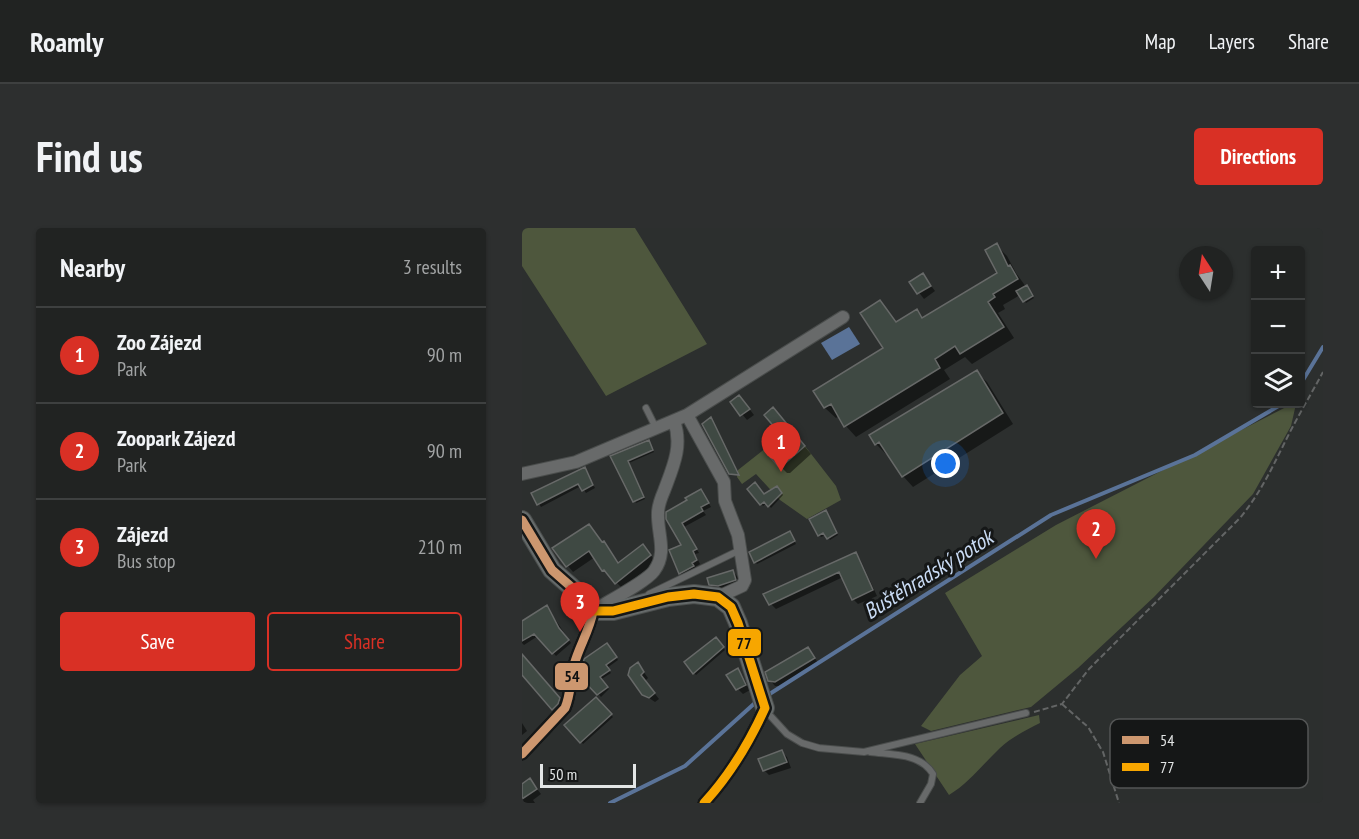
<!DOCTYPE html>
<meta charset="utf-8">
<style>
:root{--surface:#212322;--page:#2d2f2f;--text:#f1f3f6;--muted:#a2a4a5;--line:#3e4040;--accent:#d93025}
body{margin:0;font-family:"PT Sans Narrow",sans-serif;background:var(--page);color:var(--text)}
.controls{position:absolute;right:18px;top:18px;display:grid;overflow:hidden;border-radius:6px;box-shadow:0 2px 4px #0004}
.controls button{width:54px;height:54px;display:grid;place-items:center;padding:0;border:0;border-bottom:2px solid var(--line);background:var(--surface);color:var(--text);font:30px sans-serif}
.compass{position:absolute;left:657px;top:18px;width:54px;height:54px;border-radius:50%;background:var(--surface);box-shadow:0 2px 4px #0004;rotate:348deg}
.scale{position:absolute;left:18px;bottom:15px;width:96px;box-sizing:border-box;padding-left:6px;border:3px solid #e3e6e6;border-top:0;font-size:16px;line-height:21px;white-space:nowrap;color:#e3e6e6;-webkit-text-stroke:4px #151717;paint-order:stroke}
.you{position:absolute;left:424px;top:236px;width:21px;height:21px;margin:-15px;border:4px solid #fff;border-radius:50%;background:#1a73e8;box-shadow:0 0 0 9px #1a73e833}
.badge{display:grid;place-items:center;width:39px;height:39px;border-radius:50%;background:var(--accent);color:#fff;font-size:20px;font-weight:700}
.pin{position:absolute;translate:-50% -50px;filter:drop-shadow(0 2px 3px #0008)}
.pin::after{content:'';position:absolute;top:32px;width:21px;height:18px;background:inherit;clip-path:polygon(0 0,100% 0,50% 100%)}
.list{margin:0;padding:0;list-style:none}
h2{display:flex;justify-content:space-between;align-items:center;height:78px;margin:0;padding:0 24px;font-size:26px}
h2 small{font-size:20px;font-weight:400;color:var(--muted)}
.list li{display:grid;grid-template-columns:39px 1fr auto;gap:18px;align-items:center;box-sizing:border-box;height:96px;padding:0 24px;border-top:2px solid var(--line)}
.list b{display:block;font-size:22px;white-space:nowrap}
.list p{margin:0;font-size:20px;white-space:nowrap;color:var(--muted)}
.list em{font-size:20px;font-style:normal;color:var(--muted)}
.actions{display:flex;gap:12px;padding:18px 24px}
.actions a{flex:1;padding:14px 0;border:2px solid var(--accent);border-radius:6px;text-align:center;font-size:21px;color:var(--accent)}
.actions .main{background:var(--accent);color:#fff}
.icon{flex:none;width:33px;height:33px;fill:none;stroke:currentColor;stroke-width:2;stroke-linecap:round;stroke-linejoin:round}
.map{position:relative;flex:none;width:801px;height:575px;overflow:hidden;border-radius:6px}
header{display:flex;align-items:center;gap:36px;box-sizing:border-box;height:84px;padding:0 30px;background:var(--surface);border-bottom:2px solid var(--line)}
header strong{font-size:28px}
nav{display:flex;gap:33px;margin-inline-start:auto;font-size:21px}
.intro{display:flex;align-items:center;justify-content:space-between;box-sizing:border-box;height:144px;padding:0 36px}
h1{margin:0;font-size:42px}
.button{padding:15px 27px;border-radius:6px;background:var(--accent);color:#fff;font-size:21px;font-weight:700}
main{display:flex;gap:36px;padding:0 36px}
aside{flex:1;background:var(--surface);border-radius:6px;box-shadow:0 2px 4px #0004}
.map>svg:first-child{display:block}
.green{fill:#4e573d}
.water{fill:#5a7398}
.shadow{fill:#0007}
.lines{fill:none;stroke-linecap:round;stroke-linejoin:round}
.stream{stroke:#5a7398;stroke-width:4}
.building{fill:#3f4943;stroke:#676968;stroke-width:1.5}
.lane-casing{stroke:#4a4d4c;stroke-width:8}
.street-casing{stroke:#4a4d4c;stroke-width:14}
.secondary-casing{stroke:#4a4d4c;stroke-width:20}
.path{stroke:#636565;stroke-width:2;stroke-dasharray:6 3;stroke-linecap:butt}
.lane{stroke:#686a6a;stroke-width:6}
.street{stroke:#686a6a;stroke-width:12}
.secondary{stroke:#656a6a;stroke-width:18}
.bus-1-casing{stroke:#151717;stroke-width:14}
.bus-2-casing{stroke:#151717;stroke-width:14}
.bus-1{stroke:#cd976f;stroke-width:9}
.bus-2{stroke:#f7a600;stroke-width:9}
.labels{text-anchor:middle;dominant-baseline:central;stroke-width:6;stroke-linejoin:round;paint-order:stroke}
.water-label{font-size:22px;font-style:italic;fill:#cadcf5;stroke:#151717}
.key{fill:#151717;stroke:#535555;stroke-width:1.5}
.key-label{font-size:16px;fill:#e3e6e6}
.line-badge{stroke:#151717;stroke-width:2}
.pale-badge-label{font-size:16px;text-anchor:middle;font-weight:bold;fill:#111}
</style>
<header>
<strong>Roamly</strong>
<nav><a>Map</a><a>Layers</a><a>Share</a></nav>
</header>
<div class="intro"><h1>Find us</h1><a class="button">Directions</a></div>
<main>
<aside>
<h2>Nearby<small>3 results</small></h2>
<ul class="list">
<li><span class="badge">1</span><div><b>Zoo Zájezd</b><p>Park</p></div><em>90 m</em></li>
<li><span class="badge">2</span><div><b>Zoopark Zájezd</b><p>Park</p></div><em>90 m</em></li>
<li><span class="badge">3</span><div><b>Zájezd</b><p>Bus stop</p></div><em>210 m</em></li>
</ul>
<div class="actions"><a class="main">Save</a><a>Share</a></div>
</aside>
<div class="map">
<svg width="801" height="575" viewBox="0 0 801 575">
<rect width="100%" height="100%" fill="#2c2f2e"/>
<!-- green -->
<path class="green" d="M 0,0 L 113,0 L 185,116 L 84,168 L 0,38 Z
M 770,176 L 774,176 L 769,198 L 731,266 L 632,369 L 556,440 L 509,479 L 409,503 L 399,498 L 438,447 L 460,428 L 423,365 L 534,297 Z
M 269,200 L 314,258 L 319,272 L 285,291 L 258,272 L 234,246 L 220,256 L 215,249 L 216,242 Z
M 517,487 L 518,495 C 504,502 490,509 478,520 C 461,536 447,555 427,567 L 393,516 Z"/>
<!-- water -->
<path class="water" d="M 327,99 L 338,116 L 310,132 L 299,115 Z"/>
<!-- shadow -->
<path class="shadow" d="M 474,17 L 485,28 L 494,45 L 512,70 L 504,75 L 498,67 L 481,77 L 483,81 L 476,85 L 492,110 L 450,136 L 443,129 L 422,142 L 428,151 L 334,209 L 324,198 L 317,188 L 314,190 L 303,180 L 293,163 L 363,120 L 358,73 L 376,95 L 395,83 L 402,91 L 477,45 Z
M 401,47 L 413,63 L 402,71 L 389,54 Z
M 454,144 L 465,154 L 491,196 L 391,259 L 381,248 L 366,226 L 365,227 L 354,216 L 349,208 Z
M 210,174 L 222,174 L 232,187 L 225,192 Z
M 258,189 L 289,226 L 268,245 L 265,245 L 257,237 L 262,208 Z
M 128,216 L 132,224 L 107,235 L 123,271 L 114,275 L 90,229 Z
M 62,241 L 73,260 L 64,265 L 59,258 L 19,279 L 17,276 Z
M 255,259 L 261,267 L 249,280 L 245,275 L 241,278 L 227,261 L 243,267 Z
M 182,267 L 189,279 L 181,283 L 184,287 L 162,299 L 177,325 L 173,326 L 178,336 L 173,339 L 174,342 L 162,348 L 158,345 L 161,318 L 146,291 Z
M 306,286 L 316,307 L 308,312 L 304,307 L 299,309 L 297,307 Z
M 269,307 L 274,316 L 235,336 L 233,334 Z
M 82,315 L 98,336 L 126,324 L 134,334 L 100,360 L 82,342 L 73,329 L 51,344 L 32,321 Z
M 333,326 L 338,331 L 355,368 L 336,376 L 331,371 L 321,349 L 254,381 L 249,376 Z
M 210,343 L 219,352 L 205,365 L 196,364 L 188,356 Z
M 25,379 L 49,415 L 34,428 L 16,408 L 2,417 L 0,415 L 0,395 Z
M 194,411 L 203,422 L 174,447 L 172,445 Z
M 87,419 L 96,432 L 85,440 L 89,445 L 78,452 L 87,461 L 79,469 L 60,449 Z
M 286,421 L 297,436 L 259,458 L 253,458 L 248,452 Z
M 0,428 L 40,474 L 34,484 L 0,445 Z
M 116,436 L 126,450 L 123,453 L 137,471 L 133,474 L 121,466 Z
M 215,442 L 220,447 L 228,462 L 221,466 L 216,461 Z
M 73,471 L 91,489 L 61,516 L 45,498 Z
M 0,495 L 5,503 L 0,507 Z
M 260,524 L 265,529 L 269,540 L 247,547 L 242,542 Z
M 8,552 L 19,566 L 11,572 L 13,575 L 0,575 L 0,557 Z"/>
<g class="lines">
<!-- stream -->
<path class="stream" d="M 778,157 L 801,119
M 246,467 L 529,287 L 673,227 L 760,176
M 88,575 L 163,538 L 234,474"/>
</g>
<!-- building -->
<path class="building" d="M 475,15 L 486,38 L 488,37 L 496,51 L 471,66 L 473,69 L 466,74 L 482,99 L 438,126 L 433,118 L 413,131 L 418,140 L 322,199 L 309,176 L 302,180 L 291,163 L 361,120 L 338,85 L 358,72 L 374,94 L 395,81 L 400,90 L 475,45 L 463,22 Z
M 401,45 L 409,58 L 395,66 L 387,54 Z
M 505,57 L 511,68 L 501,74 L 494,63 Z
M 455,142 L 481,185 L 380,249 L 357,214 L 353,217 L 347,207 Z
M 217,167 L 228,181 L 218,188 L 208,174 Z
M 251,179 L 283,218 L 260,238 L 256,238 L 242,222 L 260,208 L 242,187 Z
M 189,189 L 217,247 L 207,246 L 180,196 Z
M 127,212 L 131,222 L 106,233 L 122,269 L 111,274 L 88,228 Z
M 63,239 L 71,257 L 60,263 L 56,256 L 15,277 L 9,265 Z
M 233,254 L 242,266 L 255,258 L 260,265 L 246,279 L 242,274 L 238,277 L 225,261 Z
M 179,261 L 187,275 L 179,279 L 181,283 L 160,295 L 175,321 L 171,323 L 175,332 L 170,335 L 172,338 L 157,346 L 147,322 L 159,317 L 144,291 L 144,284 L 165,272 L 163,270 Z
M 304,282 L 315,305 L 305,311 L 301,305 L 296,308 L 287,291 Z
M 67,296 L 80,314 L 82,313 L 96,335 L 121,316 L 129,327 L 93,356 L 82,342 L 80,343 L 67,323 L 44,339 L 30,320 Z
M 268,303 L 273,313 L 232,335 L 227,324 Z
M 334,324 L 351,362 L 330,372 L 317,344 L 247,377 L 241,366 Z
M 211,342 L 214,352 L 196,358 L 187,357 L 185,350 Z
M 25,377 L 37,400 L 47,412 L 30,426 L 12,406 L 0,413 L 0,393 Z
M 194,409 L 202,419 L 171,446 L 162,434 Z
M 85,415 L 95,429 L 84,437 L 88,442 L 78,449 L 86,459 L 75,467 L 58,449 L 64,442 L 61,437 L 62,431 Z
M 286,419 L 293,430 L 253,454 L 246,453 L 243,444 Z
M 0,426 L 38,470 L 36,476 L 30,482 L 0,447 Z
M 116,434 L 122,444 L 119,447 L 133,465 L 127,470 L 120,467 L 106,447 L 108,440 Z
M 216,440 L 224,457 L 214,462 L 204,447 Z
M 74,469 L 90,486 L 58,515 L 42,497 Z
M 260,522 L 265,534 L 241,543 L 236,531 Z
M 8,550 L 15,561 L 0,571 L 0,556 Z"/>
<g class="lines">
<defs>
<path id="lane" d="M 124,180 L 134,200
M 127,366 L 218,322
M 244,483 L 265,506 L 280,515 L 297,520 L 342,524 L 504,485
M 348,524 C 371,527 398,525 411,546 L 409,556 L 398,575"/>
<path id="street" d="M 165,187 L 202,254 L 203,273 L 216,307 L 223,352 L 220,358 L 196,369
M 0,246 L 54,234 L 165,187 L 321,89
M 0,526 L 43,480 C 49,466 48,452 52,437 C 57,418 68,402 71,383 C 85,374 124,354 132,343 C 146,324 135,306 136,285 C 136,278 139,270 142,263 C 151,239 161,218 152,193
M 182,575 C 208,547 227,515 243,480"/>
<path id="secondary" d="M 0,292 L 30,342 L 55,364 L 71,383 L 91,383 L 146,369 L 172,366 L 196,369 L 209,379 L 216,395 L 243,480"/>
</defs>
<!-- lane casing -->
<use href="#lane" class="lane-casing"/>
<!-- street casing -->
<use href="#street" class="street-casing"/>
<!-- secondary casing -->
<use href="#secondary" class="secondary-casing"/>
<!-- path -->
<path class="path" d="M 540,476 L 566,499 L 581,524 L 597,575
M 512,484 L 540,476 L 567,441 L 718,290 C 738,265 747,246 761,218 C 773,193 788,168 801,144"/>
<!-- lane -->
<use href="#lane" class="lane"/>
<!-- street -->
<use href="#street" class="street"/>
<!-- secondary -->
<use href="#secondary" class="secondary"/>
<defs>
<path id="bus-1" d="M 0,292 L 30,342 L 55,364 L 71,383 C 68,402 57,418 52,437 C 48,452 49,466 43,480 L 0,526"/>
<path id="bus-2" d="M 71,383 L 91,383 L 146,369 L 172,366 L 196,369 L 209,379 L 216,395 L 243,480 C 227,515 208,547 182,575"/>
</defs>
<!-- bus-1 casing -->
<use href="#bus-1" class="bus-1-casing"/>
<!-- bus-2 casing -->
<use href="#bus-2" class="bus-2-casing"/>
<!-- bus-1 -->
<use href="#bus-1" class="bus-1"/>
<!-- bus-2 -->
<use href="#bus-2" class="bus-2"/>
</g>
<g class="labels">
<!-- water labels -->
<g class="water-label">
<text transform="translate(406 346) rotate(-32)">Buštěhradský potok</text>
</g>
</g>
<!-- legend -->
<rect x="588" y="491" width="198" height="69" rx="9" class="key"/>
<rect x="600" y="508" width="27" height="8" fill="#cd976f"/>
<rect x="600" y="535" width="27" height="8" fill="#f7a600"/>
<g class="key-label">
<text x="638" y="518">54</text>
<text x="638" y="545">77</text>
</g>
<g class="line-badge">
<rect x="205" y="400" width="35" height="29" rx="6" fill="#f7a600"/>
<rect x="32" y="434" width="35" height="29" rx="6" fill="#cd976f"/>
</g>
<g class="pale-badge-label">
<text x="222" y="421">77</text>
<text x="50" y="454">54</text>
</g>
</svg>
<div class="controls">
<button>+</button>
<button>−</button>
<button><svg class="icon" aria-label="layers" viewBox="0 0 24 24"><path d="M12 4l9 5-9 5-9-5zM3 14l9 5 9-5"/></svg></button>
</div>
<svg class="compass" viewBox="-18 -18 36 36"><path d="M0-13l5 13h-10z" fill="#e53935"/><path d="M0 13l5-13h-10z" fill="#a2a4a5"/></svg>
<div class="scale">50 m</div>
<div class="you"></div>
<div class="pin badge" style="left:259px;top:244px">1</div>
<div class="pin badge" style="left:574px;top:331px">2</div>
<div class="pin badge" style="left:58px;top:404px">3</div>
</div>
</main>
